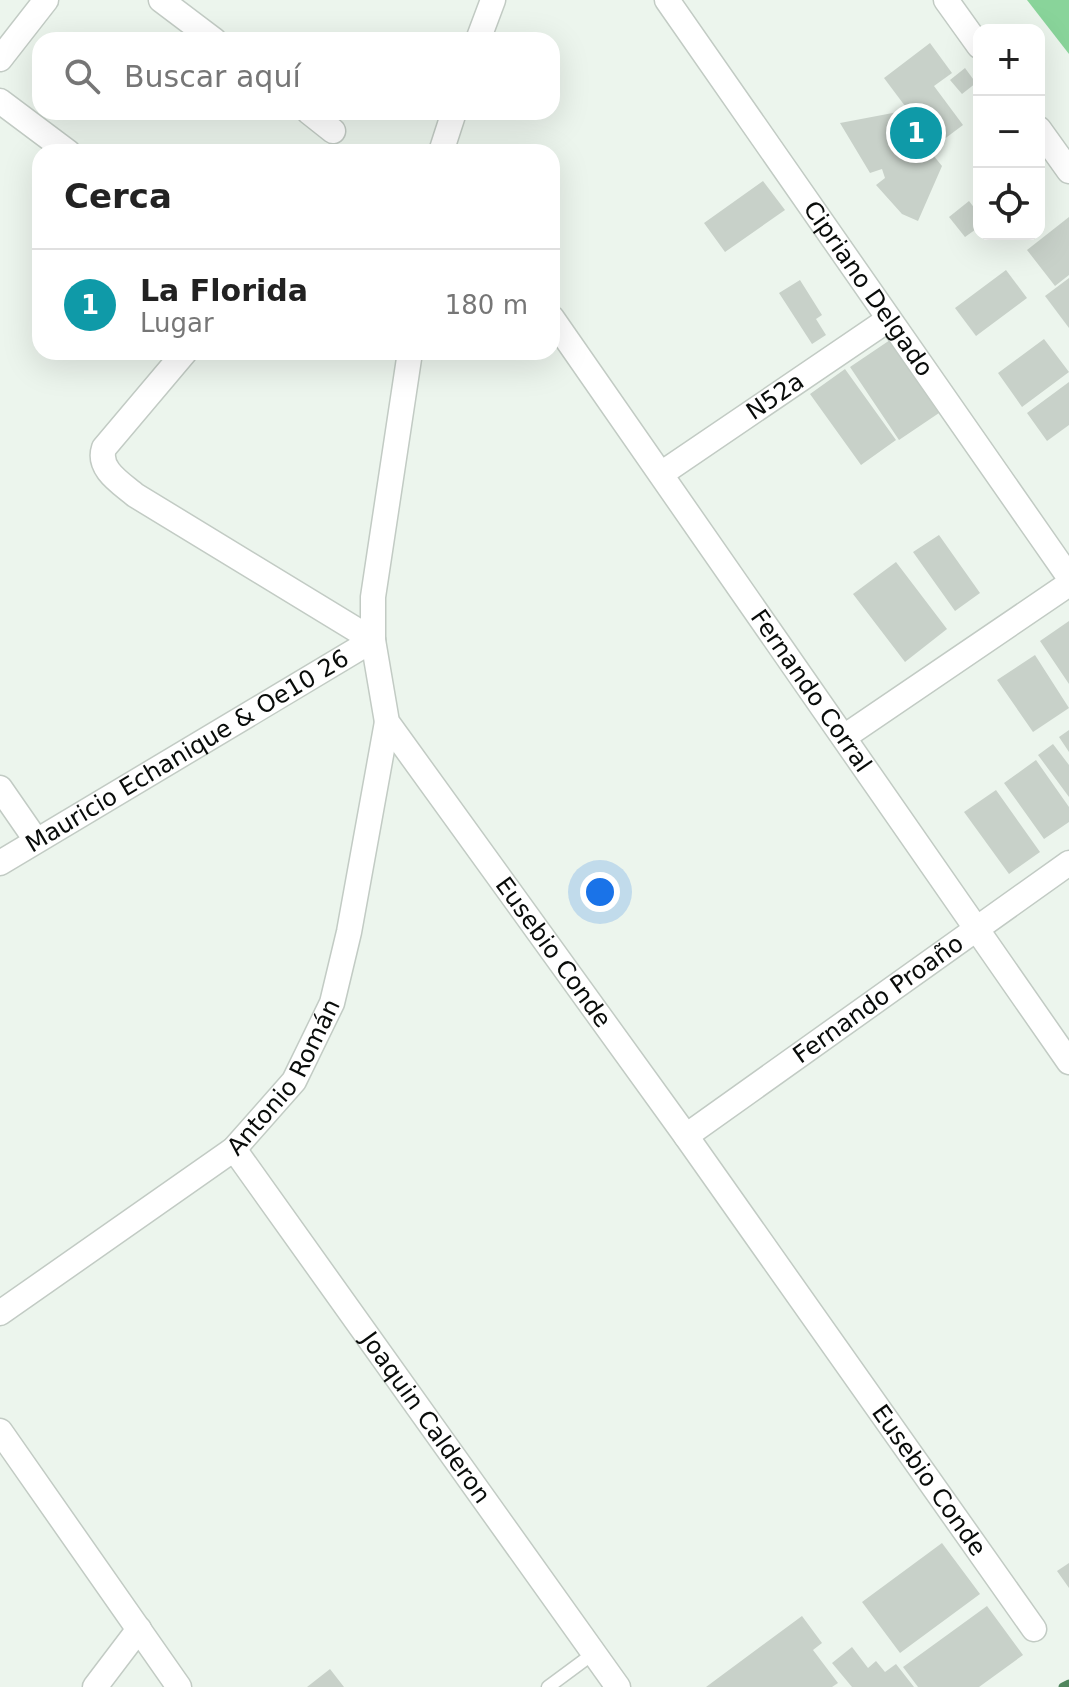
<!DOCTYPE html>
<html lang="es">
<meta charset="utf-8">
<style>
:root{--surface:#fff;--page:#f6f6f6;--text:#222;--muted:#767676;--line:#e0e0e0;--accent:#cd4278}
body{margin:0;font-family:"DejaVu Sans",sans-serif;background:var(--page);color:var(--text)}
.controls{position:absolute;right:24px;top:24px;display:grid;overflow:hidden;border-radius:16px;box-shadow:0 8px 32px #0002}
.controls button{width:72px;height:72px;display:grid;place-items:center;padding:0;border:0;border-bottom:2px solid var(--line);background:var(--surface);color:var(--text);font:40px sans-serif}
.you{position:absolute;left:600px;top:892px;width:28px;height:28px;margin:-20px;border:6px solid #fff;border-radius:50%;background:#1a73e8;box-shadow:0 0 0 12px #1a73e833}
.badge{display:grid;place-items:center;width:52px;height:52px;border-radius:50%;background:var(--accent);color:#fff;font-size:26px;font-weight:700}
.pin{position:absolute;translate:-50% -50%;border:4px solid #fff;box-shadow:0 2px 8px #0006}
.list{margin:0;padding:0;list-style:none}
h2{display:flex;justify-content:space-between;align-items:center;height:104px;margin:0;padding:0 32px;font-size:34px}
h2 small{font-size:26px;font-weight:400;color:var(--muted)}
.list li{display:grid;grid-template-columns:52px 1fr auto;gap:24px;align-items:center;box-sizing:border-box;height:112px;padding:0 32px;border-top:2px solid var(--line)}
.list b{display:block;font-size:30px;white-space:nowrap}
.list p{margin:0;font-size:26px;white-space:nowrap;color:var(--muted)}
.list em{font-size:26px;font-style:normal;color:var(--muted)}
.icon{flex:none;width:44px;height:44px;fill:none;stroke:currentColor;stroke-width:2;stroke-linecap:round;stroke-linejoin:round}
.map{position:relative;flex:none;width:1069px;height:1687px;overflow:hidden}
.search{position:absolute;background:var(--surface);box-shadow:0 8px 32px #0002;left:32px;top:32px;width:528px;height:88px;display:flex;align-items:center;gap:20px;box-sizing:border-box;padding:0 28px;border-radius:24px;color:var(--muted);font-size:30px}
.panel{position:absolute;background:var(--surface);box-shadow:0 8px 32px #0002;left:32px;top:144px;width:528px;height:216px;border-radius:24px}
.map>svg:first-child{display:block}
.forest{fill:#89d49a}
.lines{fill:none;stroke-linecap:round;stroke-linejoin:round}
.stream{stroke:#50865d;stroke-width:9}
.building{fill:#c8d1c9}
.lane-casing{stroke:#c2cbc4;stroke-width:15}
.street-casing{stroke:#c2cbc4;stroke-width:27}
.lane{stroke:#fff;stroke-width:12}
.street{stroke:#fff;stroke-width:24}
.labels{text-anchor:middle;dominant-baseline:central;stroke-width:6;stroke-linejoin:round;paint-order:stroke}
.street-label{font-size:24px;fill:#090c0a;stroke:#fff}
</style>
<div class="map">
<svg width="1069" height="1687" viewBox="0 0 1069 1687">
<rect width="100%" height="100%" fill="#ecf5ed"/>
<!-- forest -->
<path class="forest" d="M 1027,0 L 1069,0 L 1069,54 Z"/>
<g class="lines">
<!-- stream -->
<path class="stream" d="M 1063,1687 L 1069,1684"/>
</g>
<!-- building -->
<path class="building" d="M 930,43 L 952,73 L 934,86 L 963,125 L 935,146 L 884,78 Z
M 965,68 L 976,83 L 962,94 L 950,80 Z
M 898,112 L 942,166 L 918,221 L 902,214 L 876,185 L 885,178 L 882,169 L 870,173 L 840,123 Z
M 763,181 L 785,210 L 725,252 L 704,223 Z
M 969,201 L 979,214 L 979,227 L 965,237 L 949,217 Z
M 1069,217 L 1069,275 L 1055,286 L 1027,250 Z
M 1006,270 L 1027,298 L 976,336 L 955,308 Z
M 1069,278 L 1069,328 L 1045,296 Z
M 800,280 L 822,315 L 816,319 L 826,335 L 812,344 L 779,293 Z
M 1044,339 L 1069,372 L 1022,407 L 998,373 Z
M 890,340 L 939,413 L 899,440 L 850,367 Z
M 845,369 L 896,440 L 861,465 L 810,394 Z
M 1069,382 L 1069,425 L 1047,441 L 1027,413 Z
M 939,535 L 980,593 L 955,611 L 913,552 Z
M 896,562 L 947,629 L 905,662 L 853,594 Z
M 1069,621 L 1069,684 L 1040,641 Z
M 1035,655 L 1069,708 L 1033,732 L 997,680 Z
M 1069,730 L 1069,752 L 1059,737 Z
M 1053,744 L 1069,765 L 1069,797 L 1038,755 Z
M 1036,760 L 1069,807 L 1069,822 L 1044,839 L 1004,783 Z
M 996,790 L 1040,852 L 1009,874 L 964,812 Z
M 942,1543 L 980,1594 L 900,1653 L 862,1602 Z
M 1069,1563 L 1069,1588 L 1057,1571 Z
M 987,1606 L 1023,1655 L 979,1687 L 918,1687 L 903,1667 Z
M 802,1616 L 822,1643 L 813,1650 L 838,1683 L 832,1687 L 706,1687 Z
M 852,1647 L 868,1668 L 876,1661 L 885,1672 L 896,1664 L 914,1687 L 852,1687 L 832,1663 Z
M 330,1669 L 344,1687 L 307,1687 Z"/>
<g class="lines">
<defs>
<path id="lane" d="M 548,1687 L 594,1653"/>
<g id="street">
<path d="M 161,0 L 214,40"/>
<path id="s1" d="M 667,0 L 1069,577"/>
<path d="M 946,0 L 979,46"/>
<path d="M 478,40 L 493,0"/>
<path d="M 0,59 L 46,0"/>
<path d="M 0,101 L 68,152"/>
<path d="M 309,112 L 333,131"/>
<path d="M 1039,129 L 1069,171"/>
<path d="M 441,152 L 454,112"/>
<path id="s2" d="M 552,318 L 1069,1062"/>
<path d="M 185,352 L 104,448 C 97,469 121,483 135,495 L 373,640"/>
<path id="s3" d="M 410,352 L 373,597 L 373,640 L 387,722 L 686,1136 L 1034,1629"/>
<path id="s4" d="M 661,474 L 889,319"/>
<path d="M 844,737 L 1069,584"/>
<path d="M 0,788 L 36,840"/>
<path id="s5" d="M 0,863 L 373,640"/>
<path id="s6" d="M 686,1136 L 1069,863"/>
<path id="s7" d="M 234,1149 L 618,1687"/>
<path id="s8" d="M 0,1313 L 234,1149 L 294,1081 L 332,1003 L 349,932 L 387,722"/>
<path d="M 0,1431 L 179,1687"/>
<path d="M 95,1687 L 139,1629"/>
</g>
</defs>
<!-- lane casing -->
<use href="#lane" class="lane-casing"/>
<!-- street casing -->
<use href="#street" class="street-casing"/>
<!-- lane -->
<use href="#lane" class="lane"/>
<!-- street -->
<use href="#street" class="street"/>
</g>
<g class="labels">
<!-- street labels -->
<g class="street-label">
<text stroke="none"><textPath href="#s1" startOffset="352">Cipriano Delgado</textPath></text>
<text stroke="none"><textPath href="#s4" startOffset="138">N52a</textPath></text>
<text stroke="none"><textPath href="#s2" startOffset="454">Fernando Corral</textPath></text>
<text stroke="none"><textPath href="#s5" startOffset="218">Mauricio Echanique &amp; Oe10 26</textPath></text>
<text stroke="none"><textPath href="#s3" startOffset="658">Eusebio Conde</textPath></text>
<text stroke="none"><textPath href="#s6" startOffset="236">Fernando Proaño</textPath></text>
<text stroke="none"><textPath href="#s8" startOffset="374">Antonio Román</textPath></text>
<text stroke="none"><textPath href="#s7" startOffset="330">Joaquin Calderon</textPath></text>
<text stroke="none"><textPath href="#s3" startOffset="1306">Eusebio Conde</textPath></text>
</g>
</g>
</svg>
<div class="controls">
<button>+</button>
<button>−</button>
<button><svg class="icon" aria-label="locate" viewBox="0 0 24 24"><circle cx="12" cy="12" r="6"/><path d="M12 2v4M12 18v4M2 12h4M18 12h4"/></svg></button>
</div>
<div class="you"></div>
<div class="pin badge" style="left:916px;top:133px;background:#0f9aa8">1</div>
<div class="search"><svg class="icon" aria-label="search" viewBox="0 0 24 24"><circle cx="10" cy="10" r="6"/><path d="M15 15l6 6"/></svg>Buscar aquí</div>
<section class="panel">
<h2>Cerca<small></small></h2>
<ul class="list">
<li><span class="badge" style="background:#0f9aa8">1</span><div><b>La Florida</b><p>Lugar</p></div><em>180 m</em></li>
</ul>
</section>
</div>
